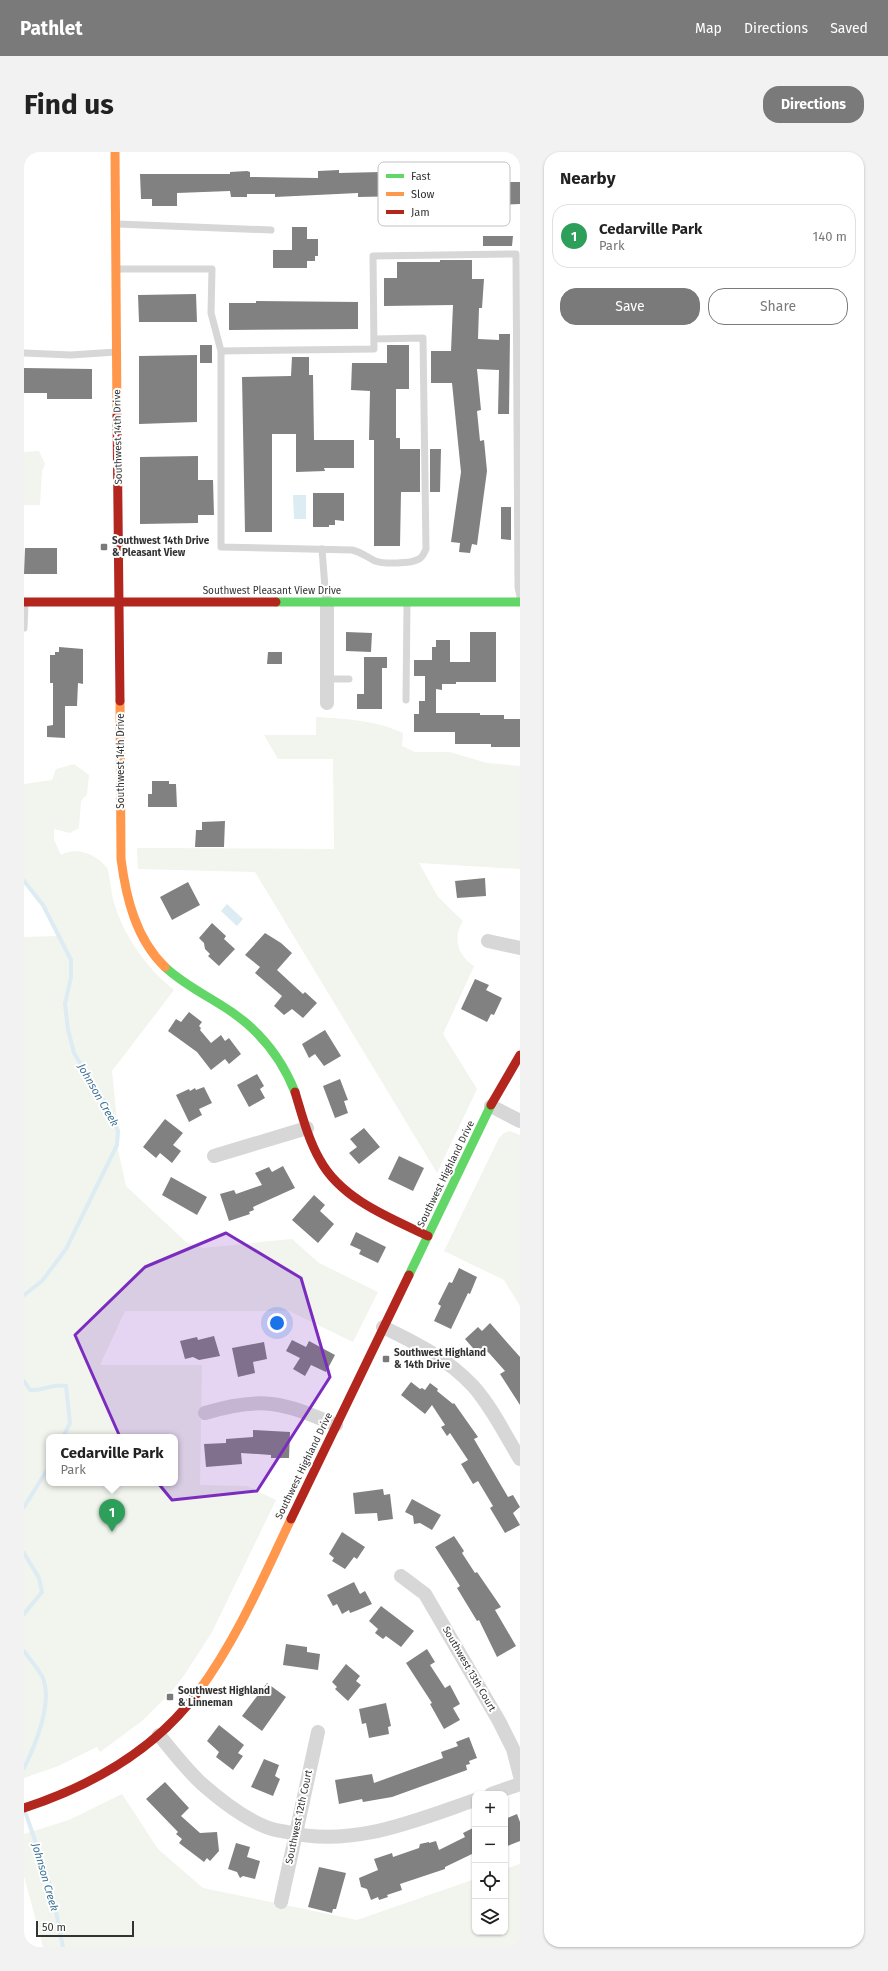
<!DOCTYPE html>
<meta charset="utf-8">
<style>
:root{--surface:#fff;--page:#f2f2f2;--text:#222;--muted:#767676;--line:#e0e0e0;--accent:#7a7a7a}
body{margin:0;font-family:"Fira Sans",sans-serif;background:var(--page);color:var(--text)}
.controls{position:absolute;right:12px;bottom:12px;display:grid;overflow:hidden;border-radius:8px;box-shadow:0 1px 3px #0004}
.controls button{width:36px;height:36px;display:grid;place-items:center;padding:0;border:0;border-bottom:1px solid var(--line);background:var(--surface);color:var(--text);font:20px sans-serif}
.scale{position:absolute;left:12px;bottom:10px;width:98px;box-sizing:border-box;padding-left:4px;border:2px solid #333;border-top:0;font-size:11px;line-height:14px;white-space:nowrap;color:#333;-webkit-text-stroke:3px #fff;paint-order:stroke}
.you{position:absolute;left:253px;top:1171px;width:14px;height:14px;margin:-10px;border:3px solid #fff;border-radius:50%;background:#1a73e8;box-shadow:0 0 0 6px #1a73e833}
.badge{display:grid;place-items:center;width:26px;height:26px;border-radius:50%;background:var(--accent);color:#fff;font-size:13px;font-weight:700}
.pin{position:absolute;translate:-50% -33px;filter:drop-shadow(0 1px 2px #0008)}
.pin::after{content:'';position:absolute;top:21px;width:14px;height:12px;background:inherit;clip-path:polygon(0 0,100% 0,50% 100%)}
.popup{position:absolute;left:22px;top:1282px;width:132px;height:52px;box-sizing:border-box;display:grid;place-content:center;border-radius:8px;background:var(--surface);filter:drop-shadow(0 1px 3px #0005);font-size:13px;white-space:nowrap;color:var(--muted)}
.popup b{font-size:15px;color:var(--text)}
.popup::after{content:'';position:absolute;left:50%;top:100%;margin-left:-8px;border:8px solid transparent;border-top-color:var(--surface)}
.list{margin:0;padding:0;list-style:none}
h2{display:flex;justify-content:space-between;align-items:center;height:52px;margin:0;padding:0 16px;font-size:17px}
h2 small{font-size:13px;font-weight:400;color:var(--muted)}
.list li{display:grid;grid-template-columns:26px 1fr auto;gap:12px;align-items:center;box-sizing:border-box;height:64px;margin:0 8px 8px;padding:0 8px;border:1px solid var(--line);border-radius:16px}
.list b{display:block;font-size:15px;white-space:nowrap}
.list p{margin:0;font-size:13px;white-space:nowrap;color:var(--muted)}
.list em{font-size:13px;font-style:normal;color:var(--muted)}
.actions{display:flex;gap:8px;padding:12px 16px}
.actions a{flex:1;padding:9px 0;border:1px solid var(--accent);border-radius:16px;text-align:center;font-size:14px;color:var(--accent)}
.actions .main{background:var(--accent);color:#fff}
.icon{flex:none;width:22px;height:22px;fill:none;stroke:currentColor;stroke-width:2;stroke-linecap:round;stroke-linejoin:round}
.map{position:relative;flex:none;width:496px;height:1795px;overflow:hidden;border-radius:16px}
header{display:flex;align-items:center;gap:24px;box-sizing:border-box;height:56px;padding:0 20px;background:var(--accent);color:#fff}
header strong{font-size:19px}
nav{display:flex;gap:22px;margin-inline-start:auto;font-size:14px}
.intro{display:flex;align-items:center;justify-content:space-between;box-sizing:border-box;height:96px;padding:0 24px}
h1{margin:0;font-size:28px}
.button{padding:10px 18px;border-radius:16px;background:var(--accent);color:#fff;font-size:14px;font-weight:700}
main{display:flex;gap:24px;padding:0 24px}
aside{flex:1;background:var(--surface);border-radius:16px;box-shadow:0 1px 3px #0004}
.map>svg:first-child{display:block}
.green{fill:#f1f5ed;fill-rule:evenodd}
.water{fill:#ddebf3}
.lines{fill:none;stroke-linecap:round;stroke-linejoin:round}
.stream{stroke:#ddebf3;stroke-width:4}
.building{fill:#818181}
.lane{stroke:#d7d7d7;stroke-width:7}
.street{stroke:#d7d7d7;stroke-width:14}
.fast{stroke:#63d668;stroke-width:9}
.slow{stroke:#ff974d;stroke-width:9}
.jam{stroke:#b3261e;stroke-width:9}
.marked{fill:#7b2cbf;fill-opacity:0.2;stroke:#7b2cbf;stroke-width:3;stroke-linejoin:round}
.poi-dot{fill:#7a7a7a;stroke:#fff;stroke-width:1.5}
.labels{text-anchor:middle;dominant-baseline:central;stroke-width:4;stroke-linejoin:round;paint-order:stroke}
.street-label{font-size:10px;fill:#333;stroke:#fff}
.poi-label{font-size:10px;font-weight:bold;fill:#333;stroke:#fff;text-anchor:start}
.water-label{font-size:11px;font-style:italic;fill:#3f7597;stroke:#fff}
.key{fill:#fff;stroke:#c2c2c2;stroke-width:1}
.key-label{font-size:11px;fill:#333}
</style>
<header>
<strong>Pathlet</strong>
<nav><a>Map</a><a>Directions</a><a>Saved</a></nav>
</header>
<div class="intro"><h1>Find us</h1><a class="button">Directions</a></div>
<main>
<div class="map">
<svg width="496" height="1795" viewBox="0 0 496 1795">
<rect width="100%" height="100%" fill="#fff"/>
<!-- green -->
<path class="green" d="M 15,299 L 21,312 L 18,319 L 16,353 L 0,353 L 0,300 Z
M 292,565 C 323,567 351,568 379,581 L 378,594 L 391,600 L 426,600 L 463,611 L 496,614 L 496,717 L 395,711 L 414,745 L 439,769 C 428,786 434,804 450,814 L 419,882 L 453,937 L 413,1021 L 231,720 L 114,717 L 113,696 L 310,697 L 309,607 L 254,607 L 240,583 L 292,583 Z
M 50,612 L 65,623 L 63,642 L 57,649 L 55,676 L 46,681 L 30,677 L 30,688 L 37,703 C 52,694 73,702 83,716 C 85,719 88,744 90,751 C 101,786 122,815 150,838 L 88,919 L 94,979 L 93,993 L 102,1034 L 162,1090 L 179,1096 L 268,1087 L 295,1111 L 354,1140 L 329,1190 L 265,1159 L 101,1159 L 76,1213 L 178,1213 L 176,1333 L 223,1334 L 252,1348 L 188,1480 L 161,1522 L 148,1539 L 118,1569 L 76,1600 L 73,1595 L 34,1614 L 0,1626 L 0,785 L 34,784 L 19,753 L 0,729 L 0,632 L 28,628 L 32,617 ZM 25,1285 L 151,1285 L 151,1331 L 25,1331 Z
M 486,979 L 496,983 L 496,1154 L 480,1128 L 420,1099 L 475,986 L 480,981 Z
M 98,1642 L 134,1697 L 179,1736 L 333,1768 L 451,1727 L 451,1780 L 481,1780 L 481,1717 L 496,1712 L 496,1795 L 19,1795 L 0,1724 L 0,1682 L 45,1668 Z"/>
<!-- water -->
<path class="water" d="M 269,343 L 282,343 L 282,367 L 270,367 Z
M 203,752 L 219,767 L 213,774 L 197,759 Z"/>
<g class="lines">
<!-- stream -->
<path class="stream" d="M 0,729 L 19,753 L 47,808 L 47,825 L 41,852 L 44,878 L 50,901 L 88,963 L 94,979 L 93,993 L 42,1097 L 18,1129 L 0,1143
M 0,1229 L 6,1238 C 21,1239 28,1231 42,1234 L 46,1271 L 39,1285
M 0,1355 L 25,1315
M 0,1401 L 15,1426 L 18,1440 L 0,1462
M 0,1499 C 6,1507 13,1516 18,1524 C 30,1549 11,1594 0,1616
M 2,1662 L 28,1739 L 39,1795"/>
</g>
<!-- building -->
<path class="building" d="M 315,18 L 315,21 L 399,19 L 399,29 L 420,29 L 420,23 L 485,21 L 486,30 L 496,30 L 496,52 L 469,53 L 468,45 L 414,47 L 414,50 L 382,50 L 382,44 L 334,45 L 334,41 L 251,45 L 251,42 L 223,42 L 223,45 L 207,45 L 206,39 L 153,41 L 153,54 L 128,54 L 128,47 L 117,47 L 116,22 L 206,22 L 206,20 L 223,19 L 226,20 L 226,25 L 294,26 L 294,19 Z
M 268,75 L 283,75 L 283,87 L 294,87 L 294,104 L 291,104 L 291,109 L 283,109 L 283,116 L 249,116 L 249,98 L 268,98 Z
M 459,84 L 489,84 L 488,94 L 459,94 Z
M 416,108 L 448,108 L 448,127 L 460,127 L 458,156 L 455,156 L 454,187 L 475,188 L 475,182 L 486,182 L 485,262 L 474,262 L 475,218 L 453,217 L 457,258 L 453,259 L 456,289 L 460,288 L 463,319 L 453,393 L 448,392 L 446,401 L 435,400 L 436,391 L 427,390 L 437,320 L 428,231 L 407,231 L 407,199 L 427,199 L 429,153 L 360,154 L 360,126 L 373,126 L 373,110 L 416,110 Z
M 172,142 L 173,170 L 115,170 L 114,143 Z
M 232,149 L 334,150 L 334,177 L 205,178 L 205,151 L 232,151 Z
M 176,193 L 188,193 L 188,211 L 176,211 Z
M 363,193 L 385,193 L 385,237 L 372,237 L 372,286 L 376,286 L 376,297 L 396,297 L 396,340 L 377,340 L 376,394 L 350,394 L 350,288 L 345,288 L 346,239 L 327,238 L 328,211 L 363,211 Z
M 173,203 L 173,270 L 115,272 L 115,204 Z
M 268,205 L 285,205 L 285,223 L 289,223 L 290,288 L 330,288 L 330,316 L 300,316 L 301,319 L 272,320 L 272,282 L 248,282 L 248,380 L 221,380 L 218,225 L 267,224 Z
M 0,216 L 68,217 L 68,247 L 23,247 L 23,241 L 0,241 Z
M 406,297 L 417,297 L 416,340 L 406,340 Z
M 174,304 L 174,328 L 189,328 L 190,363 L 174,363 L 174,371 L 116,372 L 116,305 Z
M 289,341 L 320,341 L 320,369 L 311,368 L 311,373 L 305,373 L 305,375 L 289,375 Z
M 477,355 L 487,355 L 487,388 L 477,387 Z
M 1,396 L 33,396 L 33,422 L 0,422 Z
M 322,480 L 348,481 L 347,500 L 322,499 Z
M 446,480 L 472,480 L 472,530 L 432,530 L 432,532 L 418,532 L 418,538 L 412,537 L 412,561 L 456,561 L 456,563 L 480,563 L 480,567 L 496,567 L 496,595 L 467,595 L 467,592 L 431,592 L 431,580 L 390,580 L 390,562 L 395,562 L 395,549 L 401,549 L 401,524 L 390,524 L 390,508 L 408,508 L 408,495 L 412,495 L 412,488 L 426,488 L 426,510 L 446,510 Z
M 35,495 L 59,497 L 59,532 L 54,531 L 53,554 L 41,554 L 41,586 L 23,585 L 23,574 L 29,573 L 29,531 L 26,531 L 26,503 L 31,503 L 31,500 L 35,500 Z
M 244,500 L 258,500 L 258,512 L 243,512 Z
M 340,505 L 363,505 L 363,516 L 358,516 L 358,557 L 333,557 L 333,542 L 340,542 Z
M 128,629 L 145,629 L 145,632 L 152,632 L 153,655 L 124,655 L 124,642 L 128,642 Z
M 201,669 L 200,695 L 171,695 L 172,678 L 178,678 L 178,670 Z
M 461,726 L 462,744 L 433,746 L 431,729 Z
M 164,730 L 176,753 L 148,768 L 136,745 Z
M 188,771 L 202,784 L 200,787 L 211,797 L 195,814 L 184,804 L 186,802 L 181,797 L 180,791 L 175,786 Z
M 241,781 L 257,791 L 268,801 L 253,818 L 279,842 L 281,840 L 293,851 L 279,866 L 268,857 L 260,863 L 250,854 L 258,844 L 231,821 L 236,815 L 221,803 Z
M 451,827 L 465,833 L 462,838 L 478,846 L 470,863 L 467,862 L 463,870 L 437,857 Z
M 165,860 L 178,870 L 175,874 L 177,876 L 176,878 L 187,891 L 197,883 L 201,889 L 205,886 L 217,902 L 205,912 L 201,907 L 187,918 L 173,900 L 144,879 L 152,867 L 157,870 Z
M 301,878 L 317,904 L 300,914 L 291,902 L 285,906 L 278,892 Z
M 233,922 L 240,934 L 236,937 L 241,946 L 225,955 L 213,933 Z
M 316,927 L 324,948 L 320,949 L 324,961 L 311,966 L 299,934 Z
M 180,935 L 188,951 L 175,957 L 178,963 L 165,970 L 152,943 L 165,937 L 166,939 L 171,936 L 172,938 Z
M 141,967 L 159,981 L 149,993 L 157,999 L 148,1011 L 136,1001 L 132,1006 L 119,995 Z
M 340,976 L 356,995 L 335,1012 L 325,1001 L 333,995 L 326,987 Z
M 375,1004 L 400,1016 L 389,1039 L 364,1027 Z
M 259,1014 L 271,1036 L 229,1055 L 230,1058 L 225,1060 L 226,1062 L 205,1069 L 196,1042 L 210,1038 L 212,1042 L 238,1033 L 231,1021 L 245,1015 L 248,1020 Z
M 147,1025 L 183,1045 L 173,1063 L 138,1043 Z
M 290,1043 L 301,1053 L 296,1059 L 310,1072 L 294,1091 L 268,1068 Z
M 332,1080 L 362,1095 L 354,1111 L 335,1102 L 337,1098 L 326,1093 Z
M 435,1116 L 453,1125 L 446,1142 L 444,1141 L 427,1177 L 410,1169 L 417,1154 L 414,1152 L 425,1130 L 428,1131 Z
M 466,1171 L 496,1205 L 496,1253 L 476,1222 L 481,1219 L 465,1201 L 461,1198 L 455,1203 L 441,1187 L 454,1175 L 458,1179 Z
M 190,1184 L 196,1204 L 175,1208 L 169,1205 L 161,1207 L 156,1189 L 173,1185 L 174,1188 Z
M 268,1188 L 282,1195 L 285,1189 L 311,1203 L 302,1220 L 287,1213 L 281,1224 L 269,1217 L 276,1206 L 262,1199 Z
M 240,1190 L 243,1207 L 229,1210 L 231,1221 L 214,1225 L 208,1196 Z
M 387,1230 L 396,1237 L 398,1236 L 401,1238 L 406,1231 L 414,1237 L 413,1239 L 429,1252 L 430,1251 L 454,1285 L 450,1287 L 484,1345 L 489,1343 L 496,1355 L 489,1361 L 496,1373 L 481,1381 L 466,1356 L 469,1354 L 454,1329 L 449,1332 L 437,1312 L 444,1308 L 426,1281 L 423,1284 L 417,1275 L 421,1273 L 408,1253 L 401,1262 L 377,1243 Z
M 229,1278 L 266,1280 L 265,1306 L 247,1306 L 247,1303 L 217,1301 L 218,1312 L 182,1315 L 180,1292 L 202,1291 L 202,1287 L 229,1285 Z
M 359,1337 L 360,1343 L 366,1342 L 369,1367 L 354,1369 L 353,1361 L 331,1362 L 329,1341 Z
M 388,1347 L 417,1363 L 408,1378 L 396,1371 L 390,1372 L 389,1364 L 381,1360 Z
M 318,1380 L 341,1395 L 333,1407 L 330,1405 L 321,1417 L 308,1409 L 310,1406 L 305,1402 Z
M 430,1384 L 440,1399 L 438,1401 L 451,1421 L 453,1420 L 477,1455 L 471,1458 L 492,1494 L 473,1505 L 455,1468 L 453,1469 L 433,1436 L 436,1434 L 411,1395 Z
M 330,1430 L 336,1442 L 341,1439 L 348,1452 L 334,1458 L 326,1461 L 325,1458 L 318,1462 L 313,1452 L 309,1454 L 303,1443 Z
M 357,1454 L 390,1479 L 377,1495 L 362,1484 L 359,1487 L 351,1481 L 354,1477 L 345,1469 Z
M 262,1492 L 283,1495 L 283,1500 L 296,1502 L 294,1518 L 259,1513 Z
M 403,1497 L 411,1510 L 406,1513 L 421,1536 L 426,1533 L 436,1552 L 429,1556 L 436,1568 L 420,1577 L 406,1552 L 408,1551 L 382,1511 Z
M 322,1512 L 336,1524 L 332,1529 L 337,1533 L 324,1549 L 311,1537 L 313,1535 L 308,1530 Z
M 243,1531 L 262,1545 L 238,1579 L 218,1564 Z
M 362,1551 L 367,1574 L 364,1575 L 365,1582 L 345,1586 L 342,1571 L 338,1572 L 335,1557 Z
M 195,1573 L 220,1593 L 214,1601 L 219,1604 L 209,1618 L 192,1605 L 195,1600 L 183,1589 Z
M 445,1585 L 453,1606 L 445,1609 L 446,1612 L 442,1613 L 443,1618 L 368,1645 L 339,1650 L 338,1647 L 315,1652 L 311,1628 L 348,1622 L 350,1631 L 419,1606 L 417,1600 L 434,1594 L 432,1590 Z
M 240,1607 L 255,1613 L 251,1624 L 256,1627 L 249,1644 L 227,1635 Z
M 141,1630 L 165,1656 L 157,1664 L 176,1681 L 193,1680 L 195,1699 L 186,1709 L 183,1706 L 180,1710 L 155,1691 L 158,1687 L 152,1682 L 154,1680 L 122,1647 Z
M 493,1662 L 496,1670 L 496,1689 L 481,1695 L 481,1667 Z
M 451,1675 L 451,1708 L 448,1702 L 421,1715 L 421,1717 L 376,1732 L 378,1738 L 363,1743 L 364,1745 L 355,1748 L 354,1745 L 347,1748 L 343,1737 L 337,1735 L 335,1726 L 354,1718 L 350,1707 L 368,1701 L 369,1705 L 395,1696 L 396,1692 L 405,1690 L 405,1691 L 412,1689 L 415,1698 L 441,1685 L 439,1681 Z
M 212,1691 L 226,1695 L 223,1705 L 236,1709 L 231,1727 L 219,1724 L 216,1726 L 213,1720 L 204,1717 Z
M 295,1715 L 322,1721 L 312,1757 L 309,1757 L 308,1761 L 284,1755 Z"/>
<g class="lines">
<!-- lane -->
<path class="lane" d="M 94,72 L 247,78
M 92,117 L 188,117 L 187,161 L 197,199
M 350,187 L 399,186 L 402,397 C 400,401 399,405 395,407 C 387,412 359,412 351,409 C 343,405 337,400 328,398 L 197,395 L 197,199 L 350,197 L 349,104 L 492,102 L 494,435 L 496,445
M 0,201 L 47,203 L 92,200
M 298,397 L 302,449
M 0,476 L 1,451
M 303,527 L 325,527
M 382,548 L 383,452"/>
<!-- street -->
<path class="street" d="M 303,450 L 303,551
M 464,789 L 496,796
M 467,954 L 496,969
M 190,1004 L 283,976
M 359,1175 C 392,1191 424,1207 449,1234 C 468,1255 481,1283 496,1307
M 181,1261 C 237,1244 259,1250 312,1273
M 377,1424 L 401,1442 L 475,1569 L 489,1597 L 496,1624
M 135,1583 C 148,1599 162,1617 177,1631 C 195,1647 220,1666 242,1675 C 249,1678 256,1679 263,1680 C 328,1696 390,1669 451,1648
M 467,1642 L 496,1632
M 257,1750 L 294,1580"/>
<!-- fast -->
<path class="fast" d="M 252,450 L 496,450
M 141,815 C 158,831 178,841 197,853 C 232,874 256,902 271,940
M 385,1123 L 467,953"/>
<!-- slow -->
<path class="slow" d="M 91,0 L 93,264
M 96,549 L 97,707 C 102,746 112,787 141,815
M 174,1540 C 213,1487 239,1426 267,1367"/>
<!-- jam -->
<path class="jam" d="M 93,264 L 96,549
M 0,450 L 252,450
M 271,940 C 278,963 284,987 296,1008 C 317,1047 366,1066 404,1084
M 467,953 L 496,903
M 267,1367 L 385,1123
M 0,1656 C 67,1634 131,1598 174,1540"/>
</g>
<!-- marked area -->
<path class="marked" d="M 202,1081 L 277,1126 L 306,1225 L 233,1339 L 148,1348 L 96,1285 L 51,1183 L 121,1115 Z"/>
<!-- markers -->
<g class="poi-dot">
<rect x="76" y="391" width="8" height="8" rx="2"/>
<rect x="358" y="1203" width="8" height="8" rx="2"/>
<rect x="142" y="1541" width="8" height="8" rx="2"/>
</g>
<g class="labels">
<!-- street labels -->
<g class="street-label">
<text transform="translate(94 285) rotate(-91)">Southwest 14th Drive</text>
<text x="248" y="439">Southwest Pleasant View Drive</text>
<text transform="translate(97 609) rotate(-90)">Southwest 14th Drive</text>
<text transform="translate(422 1022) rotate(-64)">Southwest Highland Drive</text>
<text transform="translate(280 1314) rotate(-64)">Southwest Highland Drive</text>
<text transform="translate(445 1517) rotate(60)">Southwest 13th Court</text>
<text transform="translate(275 1665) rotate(-78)">Southwest 12th Court</text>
</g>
<!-- poi labels -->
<g class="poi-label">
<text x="88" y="389">Southwest 14th Drive<tspan x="88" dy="12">&amp; Pleasant View</tspan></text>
<text x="370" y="1201">Southwest Highland<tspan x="370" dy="12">&amp; 14th Drive</tspan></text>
<text x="154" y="1539">Southwest Highland<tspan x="154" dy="12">&amp; Linneman</tspan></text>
</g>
<!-- water labels -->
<g class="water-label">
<text transform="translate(74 943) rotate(60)">Johnson Creek</text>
<text transform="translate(21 1725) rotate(74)">Johnson Creek</text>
</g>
</g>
<!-- legend -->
<rect x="354" y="10" width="132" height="64" rx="6" class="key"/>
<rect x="362" y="22" width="18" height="4" fill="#63d668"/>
<rect x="362" y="40" width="18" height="4" fill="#ff974d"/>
<rect x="362" y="58" width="18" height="4" fill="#b3261e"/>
<g class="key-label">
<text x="387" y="28">Fast</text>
<text x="387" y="46">Slow</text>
<text x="387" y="64">Jam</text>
</g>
</svg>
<div class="controls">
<button>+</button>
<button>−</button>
<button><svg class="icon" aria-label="locate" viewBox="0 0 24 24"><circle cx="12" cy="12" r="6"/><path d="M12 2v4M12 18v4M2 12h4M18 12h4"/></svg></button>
<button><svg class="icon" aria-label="layers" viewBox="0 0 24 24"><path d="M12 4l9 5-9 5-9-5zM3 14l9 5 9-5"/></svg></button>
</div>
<div class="scale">50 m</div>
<div class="you"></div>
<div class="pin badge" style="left:88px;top:1380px;background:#2e9e5b">1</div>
<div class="popup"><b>Cedarville Park</b>Park</div>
</div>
<aside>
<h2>Nearby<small></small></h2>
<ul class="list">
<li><span class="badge" style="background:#2e9e5b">1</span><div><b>Cedarville Park</b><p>Park</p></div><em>140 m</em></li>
</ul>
<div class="actions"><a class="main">Save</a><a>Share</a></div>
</aside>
</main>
